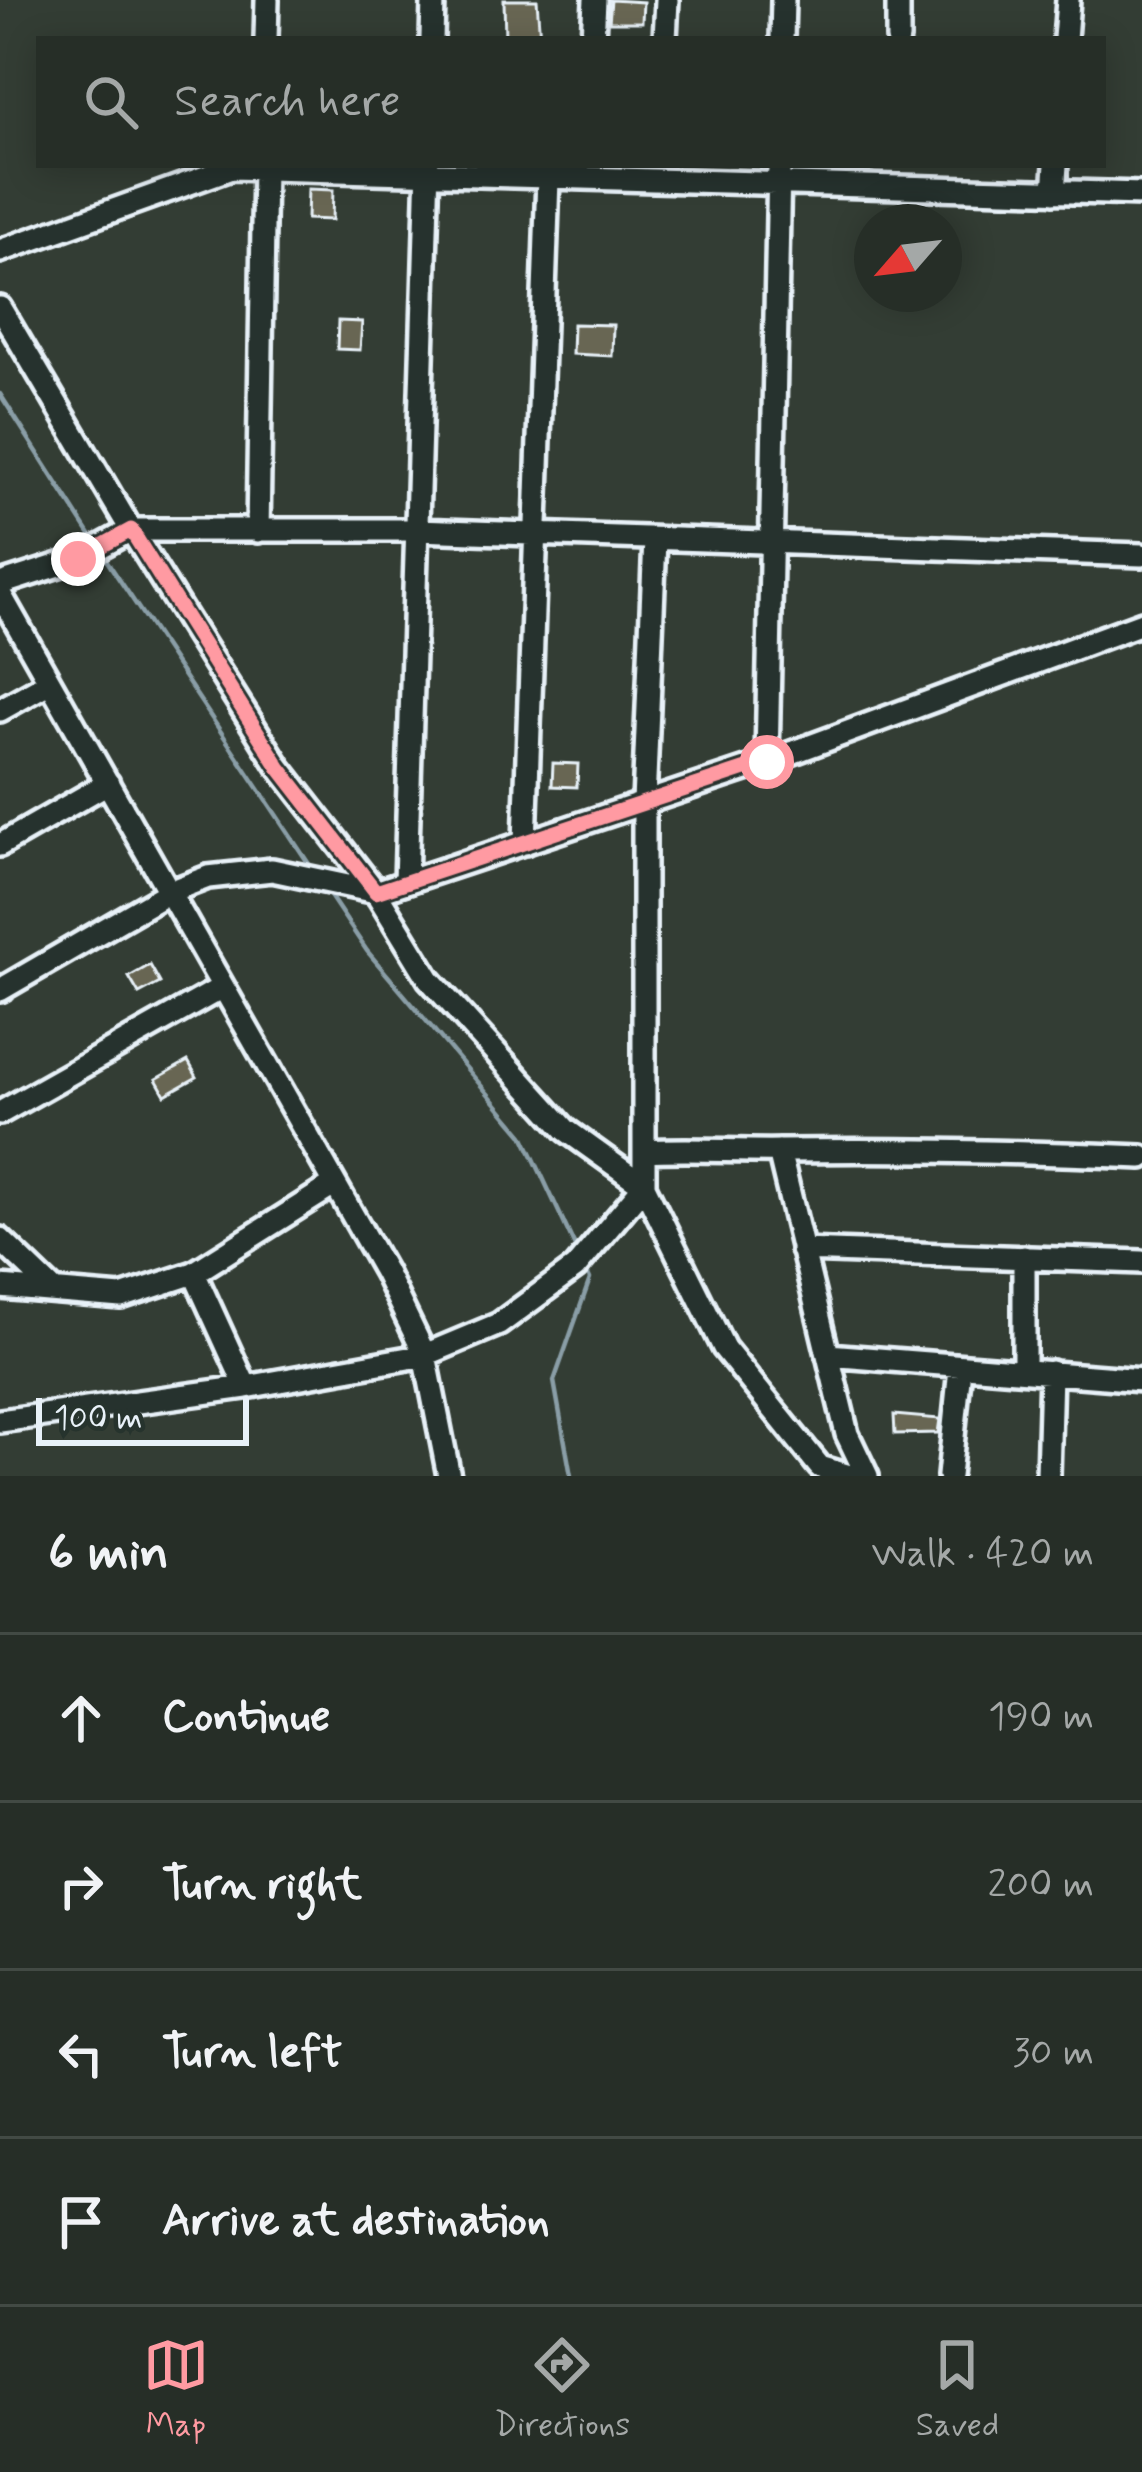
<!DOCTYPE html>
<meta charset="utf-8">
<style>
:root{--surface:#262e27;--page:#2e362f;--text:#f1f3f6;--muted:#a4a8a7;--line:#424a44;--accent:#ff9aa2}
body{margin:0;font-family:Mynerve,sans-serif;background:var(--page);color:var(--text)}
.compass{position:absolute;left:854px;top:204px;width:108px;height:108px;border-radius:50%;background:var(--surface);box-shadow:0 6px 30px #0003;rotate:242deg}
.scale{position:absolute;left:36px;bottom:30px;width:213px;box-sizing:border-box;padding-left:12px;border:6px solid #e8f1f8;border-top:0;font-size:33px;line-height:42px;white-space:nowrap;color:#e8f1f8;-webkit-text-stroke:9px #26332d;paint-order:stroke}
.stop{position:absolute;width:36px;height:36px;margin:-27px;border:9px solid #ff9aa2;border-radius:50%;background:#fff}
.stop.end{background:#ff9aa2;border-color:#fff;box-shadow:0 3px 12px #0008}
.list{margin:0;padding:0;list-style:none}
h2{display:flex;justify-content:space-between;align-items:center;height:156px;margin:0;padding:0 48px;font-size:51px}
h2 small{font-size:39px;font-weight:400;color:var(--muted)}
.list li{display:grid;grid-template-columns:78px 1fr auto;gap:36px;align-items:center;box-sizing:border-box;height:168px;padding:0 48px;border-top:3px solid var(--line)}
.list b{display:block;font-size:45px;white-space:nowrap}
.list em{font-size:39px;font-style:normal;color:var(--muted)}
.icon{flex:none;width:66px;height:66px;fill:none;stroke:currentColor;stroke-width:2;stroke-linecap:round;stroke-linejoin:round}
.map{position:relative;flex:none;width:1142px;height:1476px;overflow:hidden}
.search{position:absolute;background:var(--surface);box-shadow:0 6px 30px #0003;left:36px;right:36px;top:36px;height:132px;display:flex;align-items:center;gap:30px;box-sizing:border-box;padding:0 42px;border-radius:0px;color:var(--muted);font-size:45px}
.sheet{height:828px;background:var(--surface)}
nav{display:flex;justify-content:space-around;align-items:center;box-sizing:border-box;height:168px;border-top:3px solid var(--line);background:var(--surface);font-size:33px;color:var(--muted)}
nav a{display:grid;justify-items:center;gap:6px}
nav .on{color:var(--accent)}
.map>svg:first-child{display:block}
.lines{fill:none;stroke-linecap:round;stroke-linejoin:round}
.stream{stroke:#8a9ea7;stroke-width:4.5}
.building{fill:#676652;stroke:#e8f1f8;stroke-width:3}
.minor-casing{stroke:#e8f1f8;stroke-width:30}
.minor{stroke:#26332d;stroke-width:21}
.route{stroke:#ff9aa2;stroke-width:15}
</style>
<div class="map">
<svg width="1142" height="1476" viewBox="0 0 1142 1476">
<rect width="100%" height="100%" fill="#333d34"/>
<filter id="ink" filterUnits="userSpaceOnUse"><feTurbulence type="fractalNoise" baseFrequency=".00833" numOctaves="2"/><feDisplacementMap in="SourceGraphic" scale="24" xChannelSelector="R" yChannelSelector="G"/><feConvolveMatrix kernelMatrix="1 2 1 2 8 2 1 2 1" color-interpolation-filters="sRGB"/></filter>
<g filter="url(#ink)">
<g class="lines">
<!-- stream -->
<path class="stream" d="M 0,394 L 94,541
M 103,555 L 313,870
M 326,890 L 367,951 L 523,1135 L 578,1253
M 571,1476 L 554,1381 L 590,1279 L 585,1268"/>
</g>
<!-- building -->
<path class="building" d="M 504,0 L 537,0 L 540,39 L 505,39 Z
M 611,0 L 643,2 L 642,22 L 609,22 Z
M 308,189 L 333,190 L 332,220 L 307,219 Z
M 338,321 L 362,322 L 360,350 L 337,349 Z
M 573,324 L 613,325 L 612,356 L 572,354 Z
M 553,763 L 578,764 L 577,787 L 552,786 Z
M 150,965 L 160,983 L 139,994 L 129,977 Z
M 188,1061 L 197,1077 L 165,1095 L 156,1079 Z
M 894,1415 L 940,1419 L 938,1433 L 895,1434 Z"/>
<g class="lines">
<defs>
<path id="minor" d="M 898,0 L 898,39
M 266,39 L 267,0
M 432,39 L 433,0
M 593,39 L 595,0
M 665,39 L 667,0
M 782,39 L 783,0
M 1065,39 L 1068,0
M 1054,192 L 1056,165
M 0,251 L 231,168 L 1142,194
M 0,308 L 131,530 L 279,767 L 376,892 L 429,979 L 566,1130 L 644,1186 L 724,1348 L 820,1467 L 850,1476
M 258,531 L 264,165
M 0,584 L 78,559 L 131,530 L 417,530 L 1142,555
M 0,594 L 385,1272 L 425,1355 L 449,1476
M 0,710 L 50,682
M 767,762 L 779,165
M 525,843 L 548,178
M 0,845 L 108,783
M 406,882 L 428,165
M 0,990 L 169,892 L 208,877 L 272,870 L 376,892 L 767,762 L 1142,623
M 0,1113 L 223,987
M 645,1151 C 692,1148 737,1152 783,1151 C 903,1149 1022,1152 1142,1157
M 779,1151 L 847,1434 L 867,1476
M 0,1239 L 52,1289
M 802,1250 L 1142,1262
M 1024,1257 L 1024,1370
M 194,1273 L 335,1184
M 0,1287 L 121,1297 L 194,1273 L 246,1387
M 828,1355 L 1142,1380
M 0,1421 L 246,1387 L 425,1355 L 499,1324 L 575,1268 L 644,1186 L 644,803 L 655,539
M 949,1476 L 960,1368
M 1048,1476 L 1051,1372"/>
</defs>
<!-- minor casing -->
<use href="#minor" class="minor-casing"/>
<!-- minor -->
<use href="#minor" class="minor"/>
</g>
</g>
<g class="lines" filter="url(#ink)">
<!-- route -->
<path class="route" d="M 78,559 L 131,530 L 279,767 L 376,892 L 767,762"/>
</g>
</svg>
<svg class="compass" viewBox="-18 -18 36 36"><path d="M0-13l5 13h-10z" fill="#e53935"/><path d="M0 13l5-13h-10z" fill="#a4a8a7"/></svg>
<div class="scale">100 m</div>
<div class="stop" style="left:767px;top:762px"></div>
<div class="stop end" style="left:78px;top:559px"></div>
<div class="search"><svg class="icon" aria-label="search" viewBox="0 0 24 24"><circle cx="10" cy="10" r="6"/><path d="M15 15l6 6"/></svg>Search here</div>
</div>
<section class="sheet">
<h2>6 min<small>Walk · 420 m</small></h2>
<ul class="list">
<li><svg class="icon" aria-label="ahead" viewBox="0 0 24 24"><path d="M12 20V5M6 11l6-6 6 6"/></svg><div><b>Continue</b></div><em>190 m</em></li>
<li><svg class="icon" aria-label="right" viewBox="0 0 24 24"><path d="M7 20v-9h11M14 6l5 5-5 5"/></svg><div><b>Turn right</b></div><em>200 m</em></li>
<li><svg class="icon" aria-label="left" viewBox="0 0 24 24"><path d="M17 20v-9H6M10 6l-5 5 5 5"/></svg><div><b>Turn left</b></div><em>30 m</em></li>
<li><svg class="icon" aria-label="arrive" viewBox="0 0 24 24"><path d="M6 21V4h12l-3 4 3 4H6"/></svg><div><b>Arrive at destination</b></div></li>
</ul>
</section>
<nav>
<a class="on"><svg class="icon" aria-label="map" viewBox="0 0 24 24"><path d="M3 6l6-2 6 2 6-2v14l-6 2-6-2-6 2zM9 4v14M15 6v14"/></svg>Map</a>
<a><svg class="icon" aria-label="directions" viewBox="0 0 24 24"><path d="M12 3l9 9-9 9-9-9zM9 14v-3h6M13 9l2 2-2 2"/></svg>Directions</a>
<a><svg class="icon" aria-label="saved" viewBox="0 0 24 24"><path d="M7 4h10v16l-5-4-5 4z"/></svg>Saved</a>
</nav>
